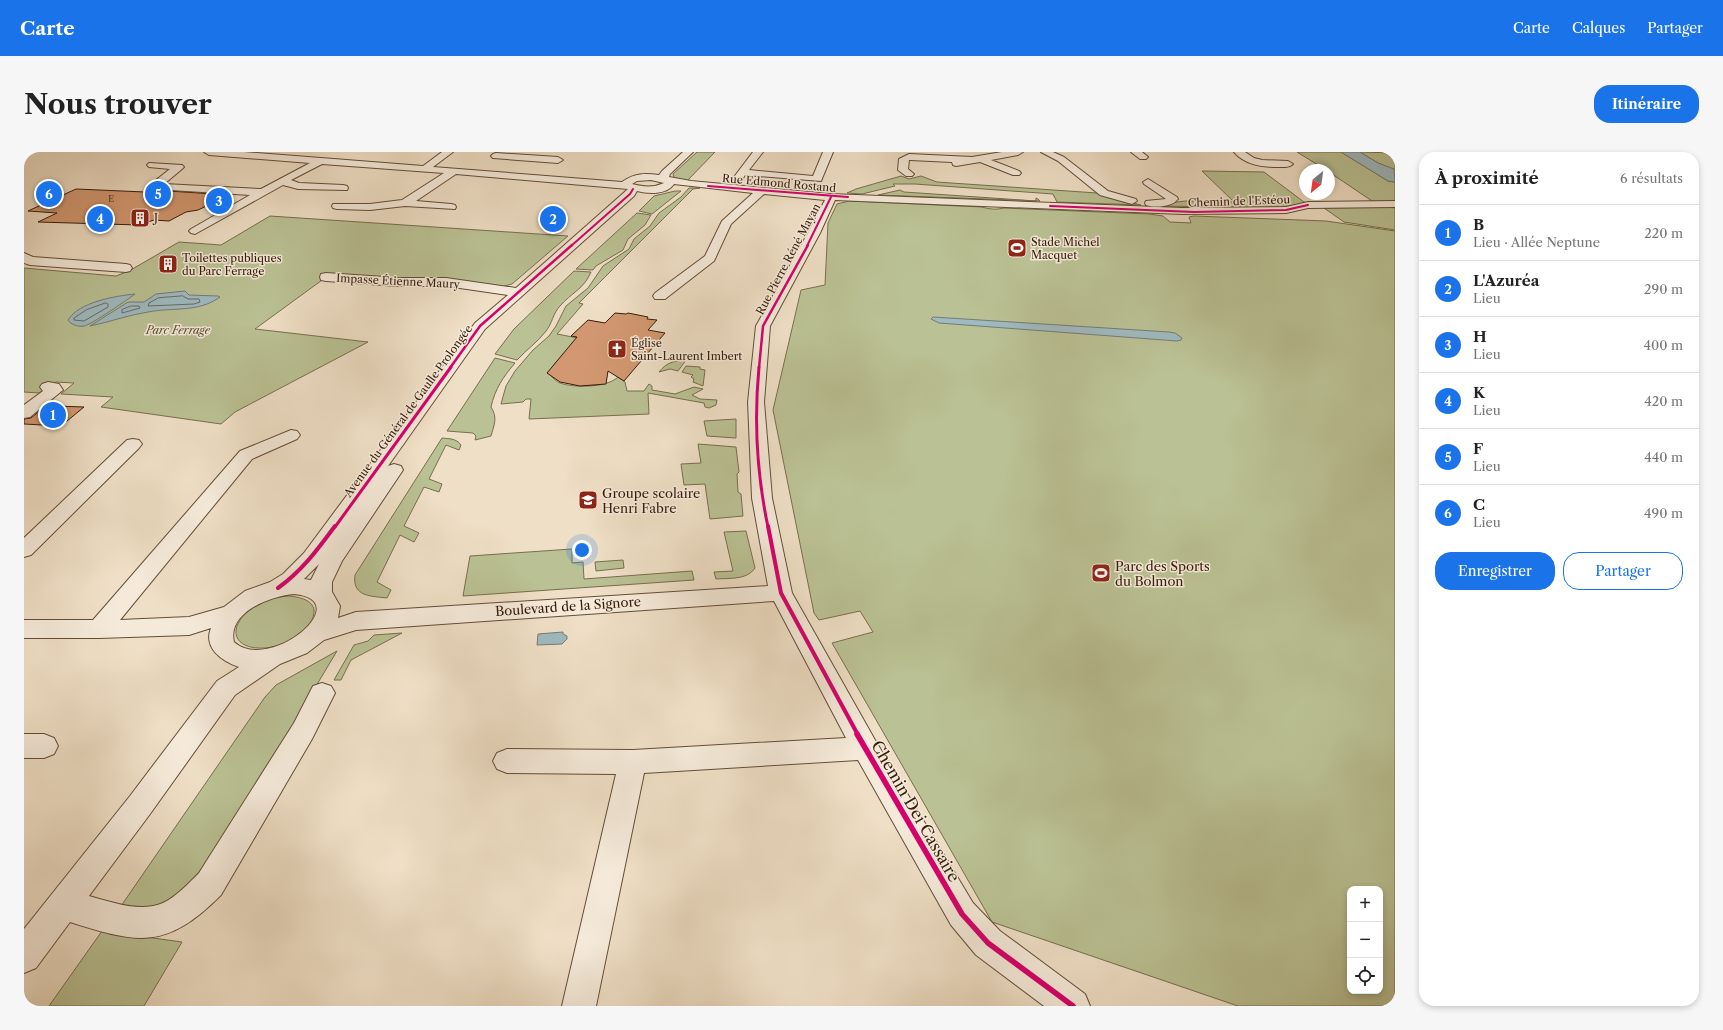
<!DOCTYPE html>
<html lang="fr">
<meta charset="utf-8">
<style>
:root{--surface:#fff;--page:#f6f6f6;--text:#222;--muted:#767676;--line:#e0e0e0;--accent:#1a73e8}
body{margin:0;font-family:"Libre Caslon Text",serif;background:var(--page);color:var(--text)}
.controls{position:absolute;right:12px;bottom:12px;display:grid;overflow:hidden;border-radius:8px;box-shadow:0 2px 6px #0003}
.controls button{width:36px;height:36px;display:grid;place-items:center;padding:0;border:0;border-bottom:1px solid var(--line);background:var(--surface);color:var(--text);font:20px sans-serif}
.compass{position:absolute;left:1275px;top:12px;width:36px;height:36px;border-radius:50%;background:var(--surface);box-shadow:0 2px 6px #0003;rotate:209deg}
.you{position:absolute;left:558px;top:398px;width:14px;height:14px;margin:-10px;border:3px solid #fff;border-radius:50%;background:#1a73e8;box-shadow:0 0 0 6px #1a73e833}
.badge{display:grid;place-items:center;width:26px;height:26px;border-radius:50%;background:var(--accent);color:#fff;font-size:13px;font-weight:700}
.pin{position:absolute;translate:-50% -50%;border:2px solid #fff;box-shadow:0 1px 4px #0006}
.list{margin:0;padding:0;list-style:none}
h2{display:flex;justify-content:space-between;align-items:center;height:52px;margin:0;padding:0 16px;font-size:17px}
h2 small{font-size:13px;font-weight:400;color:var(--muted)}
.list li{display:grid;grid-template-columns:26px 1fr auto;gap:12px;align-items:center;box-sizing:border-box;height:56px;padding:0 16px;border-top:1px solid var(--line)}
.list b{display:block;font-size:15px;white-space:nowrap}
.list p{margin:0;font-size:13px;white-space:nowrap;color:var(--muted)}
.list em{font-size:13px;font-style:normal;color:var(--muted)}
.actions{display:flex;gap:8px;padding:12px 16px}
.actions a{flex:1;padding:9px 0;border:1px solid var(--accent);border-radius:16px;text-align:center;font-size:14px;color:var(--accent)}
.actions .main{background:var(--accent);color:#fff}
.icon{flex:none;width:22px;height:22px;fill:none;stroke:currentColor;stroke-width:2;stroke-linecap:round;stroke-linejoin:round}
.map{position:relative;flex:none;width:1371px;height:854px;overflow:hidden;border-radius:16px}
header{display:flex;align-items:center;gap:24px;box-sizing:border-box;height:56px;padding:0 20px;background:var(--accent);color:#fff}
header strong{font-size:19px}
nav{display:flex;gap:22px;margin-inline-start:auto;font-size:14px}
.intro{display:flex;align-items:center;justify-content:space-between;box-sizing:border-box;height:96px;padding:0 24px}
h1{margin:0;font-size:28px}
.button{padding:10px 18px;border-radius:16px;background:var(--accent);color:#fff;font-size:14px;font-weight:700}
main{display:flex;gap:24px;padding:0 24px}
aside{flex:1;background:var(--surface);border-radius:16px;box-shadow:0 2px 6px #0003}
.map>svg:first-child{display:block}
.green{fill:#bac194;stroke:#786e4e;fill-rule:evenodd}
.water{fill:#9fbac0;stroke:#757b77}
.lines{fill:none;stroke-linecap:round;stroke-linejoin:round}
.shore{stroke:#6a6b64;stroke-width:1}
.building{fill:#d39871;stroke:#361c09}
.minor-casing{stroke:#644d38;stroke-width:2}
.minor{fill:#f5eada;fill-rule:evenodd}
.cycleway-far4-casing{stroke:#f5eada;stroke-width:3}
.cycleway-far3-casing{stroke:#f5eada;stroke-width:4}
.cycleway-far2-casing{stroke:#f5eada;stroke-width:5}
.cycleway-far1-casing{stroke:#f5eada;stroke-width:6}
.cycleway-casing{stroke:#f5eada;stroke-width:8}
.cycleway-far4{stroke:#d6006c;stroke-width:2}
.cycleway-far3{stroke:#d6006c;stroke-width:2.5}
.cycleway-far2{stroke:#d6006c;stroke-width:3}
.cycleway-far1{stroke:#d6006c;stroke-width:4}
.cycleway{stroke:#d6006c;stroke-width:5.5}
.labels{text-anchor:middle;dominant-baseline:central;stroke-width:3;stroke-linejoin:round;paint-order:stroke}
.far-number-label{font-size:9px;fill:#5d3b23}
.far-street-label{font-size:11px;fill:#361c09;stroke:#f5eada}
.far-poi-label{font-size:11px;fill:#361c09;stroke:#f5eada;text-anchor:start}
.far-park-label{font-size:11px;font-style:italic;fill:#5e4e33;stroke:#f5eada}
.poi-label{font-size:13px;fill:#361c09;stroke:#f5eada;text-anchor:start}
.street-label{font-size:13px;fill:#361c09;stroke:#f5eada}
.near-street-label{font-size:16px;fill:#361c09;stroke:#f5eada}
</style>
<header>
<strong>Carte</strong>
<nav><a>Carte</a><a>Calques</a><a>Partager</a></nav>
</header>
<div class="intro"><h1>Nous trouver</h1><a class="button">Itinéraire</a></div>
<main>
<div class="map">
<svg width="1371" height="854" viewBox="0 0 1371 854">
<rect width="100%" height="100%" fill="#efdfc6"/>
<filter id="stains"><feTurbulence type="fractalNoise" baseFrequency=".005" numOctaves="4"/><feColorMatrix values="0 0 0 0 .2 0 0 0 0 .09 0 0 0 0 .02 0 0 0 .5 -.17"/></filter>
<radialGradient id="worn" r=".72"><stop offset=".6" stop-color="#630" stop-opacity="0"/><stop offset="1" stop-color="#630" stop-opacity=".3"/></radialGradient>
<!-- green -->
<path class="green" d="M 673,0 L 691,0 L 663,29 L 650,26 L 649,22 Z
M 1273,0 L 1317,0 L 1364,29 L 1371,30 L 1371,51 L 1351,51 L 1305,20 L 1305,18 L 1302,18 Z
M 1336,0 L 1371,1 L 1371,18 L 1354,11 Z
M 1178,19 L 1240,20 L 1280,50 L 1286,52 L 1246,56 L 1137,54 L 1137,52 L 1161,49 L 1210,50 Z
M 877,24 L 885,27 L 897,24 L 913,30 L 1073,41 L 1081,44 L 1117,53 L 1033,50 L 1029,42 L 891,32 L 869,32 L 871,34 L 838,42 L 823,41 L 832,37 Z
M 665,36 L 676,36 L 669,37 L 555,151 L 559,152 L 533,182 L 559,187 L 532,210 L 527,217 L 526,223 C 529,226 533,230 536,231 C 549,236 583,236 594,225 L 601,230 L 603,239 L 620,239 L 625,232 L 628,234 L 628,238 L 651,242 L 670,235 L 679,237 L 668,243 L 676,247 L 693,248 L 692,253 L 685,256 L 681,255 L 680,251 L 624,241 L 625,262 L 505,267 L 507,247 L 502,247 L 499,250 L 477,252 L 482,234 L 491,219 L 509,198 L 525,184 L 532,174 L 542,154 L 564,136 L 579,114 L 605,97 L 610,87 L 626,74 L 635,61 L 657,45 Z
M 876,38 L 880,40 L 1012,49 L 1012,46 L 1014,47 L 1016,49 L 854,43 Z
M 651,39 L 657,39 L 628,62 L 615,59 L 630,44 Z
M 825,49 L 958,55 C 965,57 972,58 980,56 L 1125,62 L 1139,64 L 1146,70 L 1167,71 L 1165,65 L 1170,64 L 1302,69 L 1371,79 L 1371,854 L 1214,854 L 968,770 L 808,491 L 849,480 L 836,459 L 795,468 L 790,461 L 749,258 L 777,138 L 801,133 L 804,71 L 813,52 ZM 1326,737 L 1356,737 L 1356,839 L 1326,839 Z
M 1365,55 L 1371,56 L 1371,78 L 1320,70 L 1300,56 Z
M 613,61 L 627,63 L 621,73 L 604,87 L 599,98 L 572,114 L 569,118 L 552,117 Z
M 246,64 L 544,84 L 488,132 L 477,135 L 305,123 L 231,177 L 344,190 L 211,260 L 197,272 L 77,255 L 89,245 L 37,242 L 50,231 L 32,230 L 15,241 L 0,240 L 0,116 L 92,124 L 105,119 L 155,90 L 197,93 Z
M 550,119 L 567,120 C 560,137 547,141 536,154 C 529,161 528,172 522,179 C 514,190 502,198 493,208 L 471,202 L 490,177 Z
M 471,206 L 491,211 C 479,225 471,237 467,255 C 474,266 470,273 467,284 L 451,288 L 452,284 L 449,281 L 423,279 Z
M 662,208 L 654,219 L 646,217 L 635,220 C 643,210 650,209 662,208 Z
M 662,214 L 676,215 L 676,217 L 681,218 L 679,234 L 669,230 L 670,227 L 667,225 L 669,223 L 658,220 Z
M 712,267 L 712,286 L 683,284 L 680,269 Z
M 418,286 C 425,287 432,286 437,293 L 435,298 L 422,293 L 405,327 L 418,332 L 415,340 L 400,335 L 380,374 L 395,381 L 390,390 L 376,383 L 353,430 L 367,438 L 363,446 C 347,444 328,445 331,423 Z
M 674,292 L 712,295 L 715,320 L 713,322 L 714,340 L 717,342 L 719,364 L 686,367 L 681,332 L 660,333 L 657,312 L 677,311 Z
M 722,379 L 731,416 C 723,428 706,426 692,427 L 690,420 L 709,419 L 700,380 Z
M 548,397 L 548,411 L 559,410 L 560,427 L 668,419 L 670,428 L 439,444 L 446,404 Z
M 599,408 L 600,416 L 572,419 L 571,410 Z
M 265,444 C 319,449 274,494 241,496 C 209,498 202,476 227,457 C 238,448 251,445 265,444 Z
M 378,481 L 327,508 L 317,528 L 310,528 L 330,493 L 344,489 L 350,483 Z
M 313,499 L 170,738 L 122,760 L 97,754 L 241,545 L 252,533 Z
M 78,779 L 158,790 L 120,854 L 25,854 Z"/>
<!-- water -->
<path class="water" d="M 1317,0 L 1336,0 L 1354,11 L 1370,17 L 1371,30 L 1364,29 Z
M 161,139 L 165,143 L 194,144 L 196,145 C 174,161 149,155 124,160 C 104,163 86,170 66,174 L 104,150 L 120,150 L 132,142 Z
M 111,142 C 103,148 67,173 60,174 C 55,175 47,173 44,168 C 55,150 91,144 111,142 Z
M 909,165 L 1145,180 L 1151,181 L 1158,186 L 1157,188 L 1153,189 L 915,171 L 907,167 Z
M 539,480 L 539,482 L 543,484 L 543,487 L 538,492 L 513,493 L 514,482 Z"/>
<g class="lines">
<!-- shore -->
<path class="shore" d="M 159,144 L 164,147 L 175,147 L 176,150 L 170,152 L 124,154 L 125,151 L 134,146 Z
M 82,151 L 84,152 L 84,155 L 60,169 L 50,168 L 50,166 L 62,158 Z
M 107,154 L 115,154 L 116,156 L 98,161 L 98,158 Z"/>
</g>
<!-- building -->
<path class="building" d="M 52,37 L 121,40 L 129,38 L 206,43 L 174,58 L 162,60 L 145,69 L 130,68 L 115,73 L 14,70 L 33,61 L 4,59 Z
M 591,161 L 602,162 L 604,161 L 624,165 L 623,167 L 633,168 L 624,178 L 641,181 L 600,229 L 584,219 L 582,232 L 556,234 L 536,230 L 523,221 L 553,185 L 547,184 L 564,168 L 581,171 Z
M 22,254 L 30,254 L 60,255 L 37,274 L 0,272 L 0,267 L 7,266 Z"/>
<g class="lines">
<defs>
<path id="minor" d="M 180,0 L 220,0 L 399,14 L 418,0 L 429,0 L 409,15 L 598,30 C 610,21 621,21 635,23 L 638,19 L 659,0 L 669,0 L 646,22 L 645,25 L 667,29 L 807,42 L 1158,56 L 1262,55 L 1284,50 L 1371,49 L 1371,55 L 1284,56 L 1262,61 L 1158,62 L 811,48 L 796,81 L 746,174 L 740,250 L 748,346 L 768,441 L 851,588 L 949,751 L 976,779 L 1061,842 L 1066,854 L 1020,854 L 952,803 L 927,773 L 834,608 L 620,621 L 572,854 L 538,854 L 592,622 L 483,621 L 473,617 L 469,609 L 473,601 L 483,597 L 609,598 L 822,586 L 750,449 L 332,478 L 300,488 L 283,501 L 256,512 L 211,543 L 126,662 L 65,744 C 87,750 117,761 139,751 C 153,744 164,732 175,721 L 270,571 L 289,534 L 298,531 L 307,534 L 311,541 L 288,587 L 197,743 C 142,798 115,792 46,770 L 12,816 L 0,821 L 0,777 L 106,644 L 193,529 L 215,515 C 198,509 179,496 187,476 L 165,483 L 75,486 L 0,486 L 0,468 L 69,468 L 216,299 L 267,278 L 273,279 L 276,283 L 273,287 L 228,307 L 96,468 L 165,465 L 200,455 L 221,439 L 246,430 L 259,422 L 280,401 L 451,171 L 484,143 L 422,134 L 375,134 L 302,129 L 297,128 L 296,125 L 297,122 L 302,121 L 375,126 L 422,126 L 492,136 L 604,37 L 432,22 L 392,49 L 427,52 L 431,53 L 432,55 L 431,57 L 381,54 L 346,58 L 313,57 L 309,56 L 308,54 L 309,52 L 346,52 L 378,48 L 420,21 L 298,12 L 267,28 L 275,31 L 319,33 L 323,34 L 324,36 L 323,38 L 274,37 L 259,33 L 171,82 L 167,81 L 165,79 L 167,77 L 226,43 L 130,37 L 126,34 L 127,32 L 146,17 L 125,15 L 123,13 L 125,11 L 158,13 L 160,15 L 158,17 L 140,32 L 237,37 L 286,11 L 185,3 ZM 627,28 L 640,31 C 629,36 620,35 608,32 L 613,29 ZM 650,32 L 729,41 L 698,69 L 681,104 L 631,141 L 629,144 L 631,147 L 641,147 L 690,109 L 707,72 L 740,42 L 801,48 L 784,81 L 732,174 L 724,250 L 728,346 L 744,434 L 332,460 L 314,466 L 316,454 L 308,440 L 308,430 L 318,409 L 379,318 L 377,314 L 370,312 L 364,314 L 461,177 L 610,44 L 613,39 C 624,42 643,43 650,32 ZM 295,412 L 287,428 L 280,427 ZM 270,442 C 334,448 246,522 210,490 C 203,460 247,444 270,442 Z
M 729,0 L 739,0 L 725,18 L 789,24 L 799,0 L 809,0 L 797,29 L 721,23 L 716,31 L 708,31 L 707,29 Z
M 978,0 L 999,0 L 994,3 L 967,8 L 995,19 L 997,21 L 995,23 L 989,23 L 956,10 L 932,14 L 929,13 L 928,10 L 886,8 L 885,8 L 884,17 L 890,22 L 888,24 L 882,24 L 874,18 L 875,7 L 885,2 L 948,5 Z
M 1017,0 L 1029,0 L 1040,5 L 1084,39 L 1112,47 L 1113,49 L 1108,52 L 1076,43 L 1034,9 Z
M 1107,0 L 1118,0 L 1124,5 L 1122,7 L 1116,7 Z
M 1210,0 L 1221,0 L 1230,6 L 1238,8 L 1264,9 L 1269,12 C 1265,16 1259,15 1254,15 C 1238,15 1221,13 1210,0 Z
M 472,1 L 534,5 L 539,8 L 534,11 L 469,6 L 467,4 L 469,2 Z
M 1124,27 L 1153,45 L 1154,47 C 1148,55 1132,56 1122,53 L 1121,51 L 1122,49 L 1142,47 L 1120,32 L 1119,30 Z
M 0,101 L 9,105 L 102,112 L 106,113 L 108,116 L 106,119 L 102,120 L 6,113 L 0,111 Z
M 24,230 L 35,232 L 39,238 L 6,265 L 0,266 L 0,253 L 19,239 L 16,235 L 18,232 Z
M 109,287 L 115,288 L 118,292 L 115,296 L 7,403 L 0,405 L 0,386 L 103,288 Z
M 0,582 L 20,582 L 30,586 L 34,594 L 30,602 L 20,606 L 0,606 Z"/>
</defs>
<!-- minor casing -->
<use href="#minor" class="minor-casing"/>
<!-- minor -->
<use href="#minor" class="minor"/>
<defs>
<path id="cycleway-far4" d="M 684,34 L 824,45
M 1026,54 L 1170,60 L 1262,58 L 1284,53
M 547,94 L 606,42 L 609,37
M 783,94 L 807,45"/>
<path id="cycleway-far3" d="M 426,216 L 456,174 L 548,93
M 735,216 L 739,174 L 784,93"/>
<path id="cycleway-far2" d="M 735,215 C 730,267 733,323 744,375
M 311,375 L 427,215"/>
<path id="cycleway-far1" d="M 744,374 L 757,441 L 834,583
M 254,436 C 278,419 294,397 311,374"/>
<path id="cycleway" d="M 833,582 L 938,762 L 964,791 L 1049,854"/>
</defs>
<!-- cycleway-far4 casing -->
<use href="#cycleway-far4" class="cycleway-far4-casing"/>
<!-- cycleway-far3 casing -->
<use href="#cycleway-far3" class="cycleway-far3-casing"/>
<!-- cycleway-far2 casing -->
<use href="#cycleway-far2" class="cycleway-far2-casing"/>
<!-- cycleway-far1 casing -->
<use href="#cycleway-far1" class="cycleway-far1-casing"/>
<!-- cycleway casing -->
<use href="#cycleway" class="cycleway-casing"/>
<!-- cycleway-far4 -->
<use href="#cycleway-far4" class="cycleway-far4"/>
<!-- cycleway-far3 -->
<use href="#cycleway-far3" class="cycleway-far3"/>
<!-- cycleway-far2 -->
<use href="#cycleway-far2" class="cycleway-far2"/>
<!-- cycleway-far1 -->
<use href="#cycleway-far1" class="cycleway-far1"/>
<!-- cycleway -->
<use href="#cycleway" class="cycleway"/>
</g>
<!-- icons -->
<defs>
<symbol id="building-square" viewBox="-11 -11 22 22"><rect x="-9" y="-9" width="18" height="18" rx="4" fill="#8f2418" stroke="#f5eada"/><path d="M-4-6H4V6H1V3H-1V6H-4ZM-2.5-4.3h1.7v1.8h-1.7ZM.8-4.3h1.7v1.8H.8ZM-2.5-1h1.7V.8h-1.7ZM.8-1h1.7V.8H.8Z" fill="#fff"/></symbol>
<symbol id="stadium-square" viewBox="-11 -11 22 22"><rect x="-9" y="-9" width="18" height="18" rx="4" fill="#8f2418" stroke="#f5eada"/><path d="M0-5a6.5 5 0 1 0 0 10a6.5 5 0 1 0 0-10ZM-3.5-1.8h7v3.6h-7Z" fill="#fff"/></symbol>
<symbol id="church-square" viewBox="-11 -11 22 22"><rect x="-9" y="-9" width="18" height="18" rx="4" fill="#8f2418" stroke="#f5eada"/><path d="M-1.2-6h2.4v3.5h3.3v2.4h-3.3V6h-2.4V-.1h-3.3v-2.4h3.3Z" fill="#fff"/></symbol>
<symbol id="school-square" viewBox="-11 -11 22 22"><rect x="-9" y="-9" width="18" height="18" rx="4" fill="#8f2418" stroke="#f5eada"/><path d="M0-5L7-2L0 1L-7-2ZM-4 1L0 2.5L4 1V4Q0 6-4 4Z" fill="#fff"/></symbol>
</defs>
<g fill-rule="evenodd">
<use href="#building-square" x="105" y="55" width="22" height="22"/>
<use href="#stadium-square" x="982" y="85" width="22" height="22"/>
<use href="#building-square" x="133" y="101" width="22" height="22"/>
<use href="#church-square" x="582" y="186" width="22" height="22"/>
<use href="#school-square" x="553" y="337" width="22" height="22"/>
<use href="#stadium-square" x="1066" y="410" width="22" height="22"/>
</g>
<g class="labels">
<!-- far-number labels -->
<g class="far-number-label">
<text x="87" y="46">E</text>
</g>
<!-- far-street labels -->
<g class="far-street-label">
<text transform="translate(755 31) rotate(5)">Rue Edmond Rostand</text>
<text transform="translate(1215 49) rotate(-2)">Chemin de l'Estéou</text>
<text transform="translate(764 107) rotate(-62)">Rue Pierre Réné Mayan</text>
<text transform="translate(374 129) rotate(3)">Impasse Étienne Maury</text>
<text transform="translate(384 259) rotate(-54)">Avenue du Général de Gaulle Prolongée</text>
</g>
<!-- far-poi labels -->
<g class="far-poi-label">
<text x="130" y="66">J</text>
<text x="1007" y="90">Stade Michel<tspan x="1007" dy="13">Macquet</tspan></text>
<text x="158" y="106">Toilettes publiques<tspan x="158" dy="13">du Parc Ferrage</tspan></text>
<text x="607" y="191">Église<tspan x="607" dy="13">Saint-Laurent Imbert</tspan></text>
</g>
<!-- far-park labels -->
<g class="far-park-label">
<text x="154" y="178">Parc Ferrage</text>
</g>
<!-- poi labels -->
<g class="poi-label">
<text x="578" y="341">Groupe scolaire<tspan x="578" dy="15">Henri Fabre</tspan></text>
<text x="1091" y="414">Parc des Sports<tspan x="1091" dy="15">du Bolmon</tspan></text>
</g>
<!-- street labels -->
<g class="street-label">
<text transform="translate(544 454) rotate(-4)">Boulevard de la Signore</text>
</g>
<!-- near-street labels -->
<g class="near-street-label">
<text transform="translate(892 659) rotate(60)">Chemin Dei Cassaire</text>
</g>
</g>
<rect width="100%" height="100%" filter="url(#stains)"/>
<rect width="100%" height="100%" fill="url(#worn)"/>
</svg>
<div class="controls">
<button>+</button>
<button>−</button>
<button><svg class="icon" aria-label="locate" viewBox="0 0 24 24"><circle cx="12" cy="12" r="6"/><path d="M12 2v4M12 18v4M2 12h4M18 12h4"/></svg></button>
</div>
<svg class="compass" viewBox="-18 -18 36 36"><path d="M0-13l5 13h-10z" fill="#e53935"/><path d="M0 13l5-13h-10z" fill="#767676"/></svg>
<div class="you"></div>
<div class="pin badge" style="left:29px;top:263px">1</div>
<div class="pin badge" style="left:529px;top:67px">2</div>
<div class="pin badge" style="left:195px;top:49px">3</div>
<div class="pin badge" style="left:76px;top:67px">4</div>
<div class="pin badge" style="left:134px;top:42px">5</div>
<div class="pin badge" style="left:25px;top:42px">6</div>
</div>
<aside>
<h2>À proximité<small>6 résultats</small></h2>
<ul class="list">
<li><span class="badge">1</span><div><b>B</b><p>Lieu · Allée Neptune</p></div><em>220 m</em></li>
<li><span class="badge">2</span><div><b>L'Azuréa</b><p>Lieu</p></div><em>290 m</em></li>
<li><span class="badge">3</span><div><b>H</b><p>Lieu</p></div><em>400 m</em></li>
<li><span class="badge">4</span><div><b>K</b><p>Lieu</p></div><em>420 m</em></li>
<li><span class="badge">5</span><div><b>F</b><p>Lieu</p></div><em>440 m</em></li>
<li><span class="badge">6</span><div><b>C</b><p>Lieu</p></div><em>490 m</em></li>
</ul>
<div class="actions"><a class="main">Enregistrer</a><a>Partager</a></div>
</aside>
</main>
